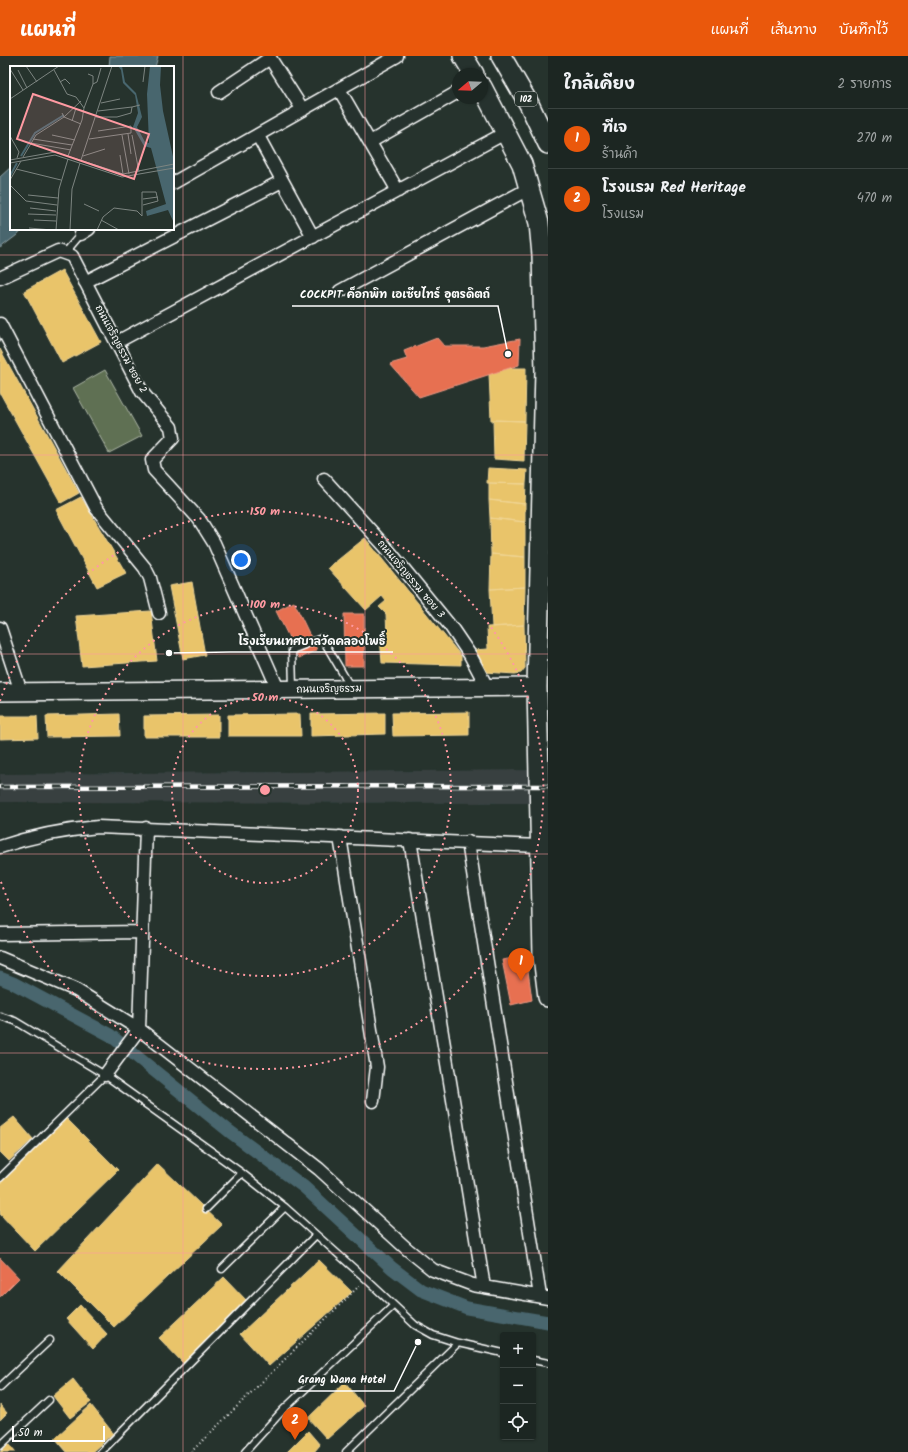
<!DOCTYPE html>
<html lang="th">
<meta charset="utf-8">
<style>
:root{--surface:#1c2622;--page:#29322f;--text:#f1f3f6;--muted:#a0a5a5;--line:#3a4340;--accent:#ea580c}
body{margin:0;font-family:Kalam,"Playpen Sans Thai",sans-serif;background:var(--page);color:var(--text)}
.controls{position:absolute;right:12px;bottom:12px;display:grid;overflow:hidden;border-radius:4px;box-shadow:0 1px 3px #0004}
.controls button{width:36px;height:36px;display:grid;place-items:center;padding:0;border:0;border-bottom:1px solid var(--line);background:var(--surface);color:var(--text);font:20px sans-serif}
.compass{position:absolute;left:452px;top:12px;width:36px;height:36px;border-radius:50%;background:var(--surface);box-shadow:0 1px 3px #0004;rotate:251deg}
.scale{position:absolute;left:12px;bottom:10px;width:93px;box-sizing:border-box;padding-left:4px;border:2px solid #fff;border-top:0;font-size:11px;line-height:14px;white-space:nowrap;color:#fff;-webkit-text-stroke:3px #26332d;paint-order:stroke}
.you{position:absolute;left:241px;top:504px;width:14px;height:14px;margin:-10px;border:3px solid #fff;border-radius:50%;background:#1a73e8;box-shadow:0 0 0 6px #1a73e833}
.badge{display:grid;place-items:center;width:26px;height:26px;border-radius:50%;background:var(--accent);color:#fff;font-size:13px;font-weight:700}
.pin{position:absolute;translate:-50% -33px;filter:drop-shadow(0 1px 2px #0008)}
.pin::after{content:'';position:absolute;top:21px;width:14px;height:12px;background:inherit;clip-path:polygon(0 0,100% 0,50% 100%)}
.list{margin:0;padding:0;list-style:none}
h2{display:flex;justify-content:space-between;align-items:center;height:52px;margin:0;padding:0 16px;font-size:17px}
h2 small{font-size:13px;font-weight:400;color:var(--muted)}
.list li{display:grid;grid-template-columns:26px 1fr auto;gap:12px;align-items:center;box-sizing:border-box;height:60px;padding:0 16px;border-top:1px solid var(--line)}
.list b{display:block;font-size:15px;white-space:nowrap}
.list p{margin:0;font-size:13px;white-space:nowrap;color:var(--muted)}
.list em{font-size:13px;font-style:normal;color:var(--muted)}
.icon{flex:none;width:22px;height:22px;fill:none;stroke:currentColor;stroke-width:2;stroke-linecap:round;stroke-linejoin:round}
.map{position:relative;flex:none;width:548px;height:1396px;overflow:hidden}
header{display:flex;align-items:center;gap:24px;box-sizing:border-box;height:56px;padding:0 20px;background:var(--accent);color:#fff}
header strong{font-size:19px}
nav{display:flex;gap:22px;margin-inline-start:auto;font-size:14px}
main{display:flex}
aside{flex:1;background:var(--surface)}
.map>svg:first-child{display:block}
.built{fill:#374141}
.green{fill:#5f7052;stroke:#afb8a8}
.water{fill:#48666e;stroke:#91a3a8}
.homes{fill:#e9c46a;stroke:#f0d697}
.shops{fill:#e76f51;stroke:#ee9a85}
.lines{fill:none;stroke-linecap:round;stroke-linejoin:round}
.canal{stroke:#48666e;stroke-width:13}
.lane-casing{stroke:#fff;stroke-width:9}
.street-casing{stroke:#fff;stroke-width:15}
.secondary-casing{stroke:#fff;stroke-width:20}
.primary-casing{stroke:#fff;stroke-width:22}
.path{stroke:#fff;stroke-width:2;stroke-dasharray:1 3;stroke-linecap:butt}
.lane{stroke:#26332d;stroke-width:6}
.street{stroke:#26332d;stroke-width:12}
.secondary{stroke:#26332d;stroke-width:17}
.primary{stroke:#26332d;stroke-width:19}
.rail-casing{stroke:#fff;stroke-width:4.5}
.rail{stroke:#26332d;stroke-width:3;stroke-dasharray:9;stroke-linecap:butt}
.grid{fill:none;stroke:#ff9aa2;stroke-width:1;stroke-opacity:0.55}
.ring{fill:none;stroke:#ff9aa2;stroke-width:2;stroke-dasharray:2 4}
.labels{text-anchor:middle;dominant-baseline:central;stroke-width:4;stroke-linejoin:round;paint-order:stroke}
.shield{fill:#26332d;stroke:#bec2c0;stroke-width:1}
.shield-label{font-size:9px;font-weight:bold;fill:#fff}
.street-label{font-size:10px;fill:#fff;stroke:#26332d}
.inset-river{fill:none;stroke:#48666e;stroke-width:2}
.inset-road{fill:none;stroke:#7d8581;stroke-width:1}
.view{fill:#ff9aa2;fill-opacity:0.15;stroke:#ff9aa2;stroke-width:2}
.inset-edge{fill:none;stroke:#fff;stroke-width:2}
.centre{fill:#ff9aa2;stroke:#26332d;stroke-width:2}
.ring-label{font-size:12px;text-anchor:middle;font-weight:bold;fill:#ff9aa2;stroke:#26332d;stroke-width:4;stroke-linejoin:round;paint-order:stroke}
.leader{fill:none;stroke:#fff;stroke-width:1.5}
.callout-dot{fill:#fff;stroke:#26332d;stroke-width:1.5}
.callout-label{font-size:11px;text-anchor:middle;font-weight:bold;fill:#fff;stroke:#26332d;stroke-width:4;stroke-linejoin:round;paint-order:stroke}
</style>
<header>
<strong>แผนที่</strong>
<nav><a>แผนที่</a><a>เส้นทาง</a><a>บันทึกไว้</a></nav>
</header>
<main>
<div class="map">
<svg width="548" height="1396" viewBox="0 0 548 1396">
<rect width="100%" height="100%" fill="#26332d"/>
<filter id="ink" filterUnits="userSpaceOnUse"><feTurbulence type="fractalNoise" baseFrequency=".025" numOctaves="2"/><feDisplacementMap in="SourceGraphic" scale="8" xChannelSelector="R" yChannelSelector="G"/><feConvolveMatrix kernelMatrix="1 2 1 2 8 2 1 2 1" color-interpolation-filters="sRGB"/></filter>
<g filter="url(#ink)">
<!-- built -->
<path class="built" d="M 548,714 L 548,747 L 0,746 L 0,718 Z"/>
<!-- green -->
<path class="green" d="M 105,314 L 142,380 L 109,397 L 73,332 Z"/>
<!-- water -->
<path class="water" d="M 110,0 L 158,0 L 155,11 L 109,11 Z
M 11,111 L 11,173 L 25,173 L 0,192 L 0,121 Z"/>
<!-- homes -->
<path class="homes" d="M 62,214 L 101,286 L 62,307 L 24,235 Z
M 0,293 L 79,437 L 61,447 L 0,337 Z
M 510,312 L 526,312 L 525,365 L 491,364 L 489,318 Z
M 493,364 L 525,365 L 524,405 L 494,403 Z
M 488,412 L 527,414 L 526,428 L 487,427 Z
M 489,427 L 526,428 L 525,448 L 489,444 Z
M 81,441 L 126,517 L 97,531 L 56,454 Z
M 489,444 L 525,448 L 525,466 L 490,462 Z
M 490,462 L 525,466 L 525,501 L 491,498 Z
M 365,482 L 461,600 L 461,609 L 382,607 L 380,581 L 387,581 L 386,558 L 379,551 L 386,545 L 382,540 L 366,554 L 328,512 Z
M 491,498 L 525,501 L 525,531 L 490,533 Z
M 192,526 L 205,599 L 183,603 L 169,530 Z
M 525,531 L 524,569 L 492,571 L 490,533 Z
M 151,555 L 157,605 L 82,610 L 76,560 Z
M 524,569 L 525,612 L 521,617 L 515,618 L 485,616 L 473,594 L 488,593 L 487,571 Z
M 469,656 L 469,679 L 393,680 L 392,657 Z
M 385,657 L 385,678 L 311,680 L 311,658 Z
M 119,658 L 120,680 L 47,681 L 46,660 Z
M 300,658 L 301,680 L 228,680 L 228,659 Z
M 219,659 L 219,681 L 144,681 L 144,660 Z
M 0,660 L 37,660 L 38,682 L 0,683 Z
M 14,1061 L 33,1083 L 9,1105 L 0,1096 L 0,1072 Z
M 66,1062 L 118,1114 L 35,1195 L 0,1158 L 0,1123 Z
M 158,1108 L 222,1169 L 114,1271 L 58,1215 Z
M 319,1204 L 352,1236 L 269,1310 L 240,1278 Z
M 224,1221 L 247,1245 L 184,1308 L 159,1282 Z
M 80,1249 L 107,1278 L 93,1293 L 66,1263 Z
M 73,1323 L 91,1346 L 70,1362 L 53,1340 Z
M 345,1326 L 364,1350 L 327,1383 L 308,1362 Z
M 0,1349 L 7,1357 L 0,1364 Z
M 91,1349 L 113,1377 L 92,1396 L 67,1396 L 55,1382 Z
M 308,1375 L 320,1389 L 314,1396 L 287,1396 Z
M 9,1388 L 16,1396 L 0,1396 Z"/>
<!-- shops -->
<path class="shops" d="M 437,282 L 444,290 L 483,290 L 520,283 L 519,309 L 419,341 L 390,308 L 407,303 L 404,295 Z
M 294,546 L 317,594 L 299,602 L 276,555 Z
M 344,558 L 364,558 L 364,610 L 345,610 Z
M 526,900 L 532,944 L 511,949 L 502,904 Z
M 0,1202 L 19,1222 L 0,1241 Z"/>
<g class="lines">
<!-- canal -->
<path class="canal" d="M 0,922 L 13,927 L 110,979 L 229,1075 L 304,1131 L 392,1212 L 421,1234 L 467,1252 L 548,1266"/>
<defs>
<path id="lane" d="M 65,197 L 81,178
M 293,632 L 292,594 L 322,582 L 350,630
M 0,960 L 15,965 L 105,1019 L 242,1117 L 285,1151 L 366,1223 L 415,1269 L 433,1279 L 458,1287 L 503,1297
M 0,1122 L 105,1019
M 206,1153 L 242,1117
M 222,1213 L 285,1151
M 533,1304 L 548,1307
M 0,1331 L 50,1284
M 0,1390 L 49,1344
M 101,1396 L 316,1179
M 245,1396 L 283,1354 L 393,1250
M 346,1396 L 458,1287"/>
<path id="street" d="M 339,33 L 398,135
M 219,36 L 270,2 L 303,54
M 258,80 L 313,181
M 370,86 L 458,36
M 173,127 L 397,0
M 81,178 L 89,173
M 0,222 L 58,195 L 72,200 L 142,336 L 171,371 L 173,382 L 152,404 L 154,414 L 199,463 L 214,487 L 278,633
M 85,226 L 282,125
M 340,235 L 530,132
M 0,268 L 96,452 L 145,512 L 150,522 L 159,557
M 117,286 L 507,76
M 324,423 L 390,496 L 451,571 L 470,599 L 487,631
M 0,572 L 21,636
M 340,781 L 377,1011 L 373,1045
M 410,784 L 484,1231
M 468,786 L 540,1240
M 0,791 C 32,780 64,774 98,771 L 539,790
M 0,878 L 142,876
M 0,902 L 76,934 L 139,973 L 319,1113 L 407,1193 L 433,1214 L 473,1229 L 548,1242
M 105,1019 L 139,973 L 146,772"/>
<path id="secondary" d="M 0,636 L 537,631"/>
<path id="primary" d="M 463,0 L 474,18
M 501,0 L 529,48 L 548,88
M 482,31 L 522,108 L 539,167 L 542,199 L 545,315 L 537,631 L 543,900 L 548,941"/>
</defs>
<!-- lane casing -->
<use href="#lane" class="lane-casing"/>
<!-- street casing -->
<use href="#street" class="street-casing"/>
<!-- secondary casing -->
<use href="#secondary" class="secondary-casing"/>
<!-- primary casing -->
<use href="#primary" class="primary-casing"/>
<!-- path -->
<path class="path" d="M 191,1396 L 360,1229"/>
<!-- lane -->
<use href="#lane" class="lane"/>
<!-- street -->
<use href="#street" class="street"/>
<!-- secondary -->
<use href="#secondary" class="secondary"/>
<!-- primary -->
<use href="#primary" class="primary"/>
<defs>
<path id="rail" d="M 0,731 L 548,730"/>
</defs>
<!-- rail casing -->
<use href="#rail" class="rail-casing"/>
<!-- rail -->
<use href="#rail" class="rail"/>
</g>
</g>
<!-- grid -->
<path class="grid" d="M 183,0 L 183,1396M 365,0 L 365,1396M 0,199 L 548,199M 0,399 L 548,399M 0,598 L 548,598M 0,798 L 548,798M 0,997 L 548,997M 0,1197 L 548,1197"/>
<!-- distance rings -->
<g class="ring">
<circle cx="265" cy="734" r="93"/>
<circle cx="265" cy="734" r="186"/>
<path d="M0 645A279 279 0 1 1 0 823"/>
</g>
<g class="labels">
<!-- shield labels -->
<rect class="shield" x="515" y="36" width="22" height="14" rx="3"/>
<g class="shield-label">
<text x="526" y="43">102</text>
</g>
<!-- street labels -->
<g class="street-label">
<text transform="translate(121 293) rotate(62)">ถนนเจริญธรรม ซอย 2</text>
<text transform="translate(411 523) rotate(50)">ถนนเจริญธรรม ซอย 3</text>
<text transform="translate(329 633) rotate(-1)">ถนนเจริญธรรม</text>
</g>
</g>
<!-- overview -->
<g transform="translate(10 10)">
<rect width="164" height="164" fill="#26332d"/>
<path d="M 108,0 L 112,0 L 115,16 L 126,27 L 132,51 L 127,61 L 135,76 L 139,77 L 137,28 L 140,0 L 151,0 L 150,19 L 153,45 L 164,95 L 164,157 L 158,144 L 137,150 L 136,145 L 156,138 L 141,82 L 134,80 L 123,61 L 128,47 L 125,29 L 113,17 L 111,4 Z" fill="#48666e"/>
<path class="inset-river" d="M 11,90 L 25,67 L 54,49M 0,110 L 7,97"/>
<path class="inset-road" d="M 16,0 L 27,16M 0,3 L 13,24M 8,4 L 17,22M 44,4 L 57,28 L 66,31 L 74,42 L 72,54 L 58,90M 50,16 L 55,13 L 60,18M 133,16 L 135,0M 83,18 L 87,16 L 91,2M 0,33 L 49,0M 91,37 L 110,33M 74,42 L 83,18 L 83,10 L 78,8M 88,45 L 122,41M 52,47 L 54,51 L 71,58M 86,51 L 107,51 L 121,47 L 122,41 L 130,39M 62,55 L 66,42M 118,68 L 121,88M 42,69 L 65,74M 112,69 L 119,108M 122,69 L 129,106M 0,70 L 9,86 L 7,92M 23,73 L 62,79M 79,73 L 121,67 L 121,60 L 88,65M 21,77 L 61,84M 110,89 L 113,108M 73,90 L 95,83M 13,91 L 26,69 L 54,51 L 71,35M 0,94 L 45,86 L 113,108 L 164,98M 71,94 L 102,0M 0,97 L 45,89 L 112,111 L 164,102M 6,103 L 51,114M 0,114 L 11,95M 0,119 L 16,135 L 47,139M 18,129 L 48,132M 133,133 L 148,131M 74,138 L 89,145M 20,142 L 46,145M 18,148 L 46,149M 24,154 L 46,155M 91,154 L 109,164M 19,162 L 42,164M 46,164 L 49,123 L 58,93M 60,164 L 62,123 L 70,97M 87,164 L 93,151 L 104,142 L 127,145 L 132,150 L 132,126 L 146,126 L 148,135 L 133,139"/>
<path class="view" d="M 23,28 L 139,68 L 124,113 L 7,73 Z"/>
<rect width="164" height="164" class="inset-edge"/>
</g>
<circle cx="265" cy="734" r="6" class="centre"/>
<g class="ring-label">
<text x="265" y="459">150 m</text>
<text x="265" y="552">100 m</text>
<text x="265" y="645">50 m</text>
</g>
<!-- callouts -->
<path class="leader" d="M508 298L498 250H292M169 597L230 596H393M418 1286L394 1335H290"/>
<g class="callout-dot">
<circle cx="508" cy="298" r="4"/>
<circle cx="169" cy="597" r="4"/>
<circle cx="418" cy="1286" r="4"/>
</g>
<g class="callout-label">
<text x="395" y="242">COCKPIT ค็อกพิท เอเซียไทร์ อุตรดิตถ์</text>
<text x="312" y="589">โรงเรียนเทศบาลวัดคลองโพธิ์</text>
<text x="342" y="1327">Grang Wana Hotel</text>
</g>
</svg>
<div class="controls">
<button>+</button>
<button>−</button>
<button><svg class="icon" aria-label="locate" viewBox="0 0 24 24"><circle cx="12" cy="12" r="6"/><path d="M12 2v4M12 18v4M2 12h4M18 12h4"/></svg></button>
</div>
<svg class="compass" viewBox="-18 -18 36 36"><path d="M0-13l5 13h-10z" fill="#e53935"/><path d="M0 13l5-13h-10z" fill="#a0a5a5"/></svg>
<div class="scale">50 m</div>
<div class="you"></div>
<div class="pin badge" style="left:521px;top:925px">1</div>
<div class="pin badge" style="left:295px;top:1384px">2</div>
</div>
<aside>
<h2>ใกล้เคียง<small>2 รายการ</small></h2>
<ul class="list">
<li><span class="badge">1</span><div><b>ทีเจ</b><p>ร้านค้า</p></div><em>270 m</em></li>
<li><span class="badge">2</span><div><b>โรงแรม Red Heritage</b><p>โรงแรม</p></div><em>470 m</em></li>
</ul>
</aside>
</main>
